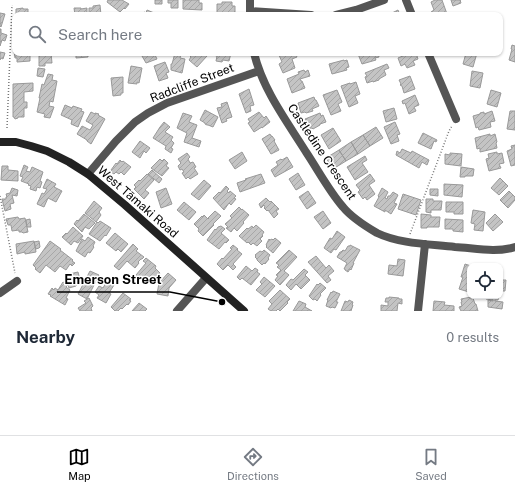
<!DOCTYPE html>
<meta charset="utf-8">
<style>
:root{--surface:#fff;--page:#f6f6f7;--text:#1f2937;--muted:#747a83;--line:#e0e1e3;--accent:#000}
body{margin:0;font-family:"Public Sans",sans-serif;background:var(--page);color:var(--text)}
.controls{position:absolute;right:12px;bottom:12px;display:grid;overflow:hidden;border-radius:8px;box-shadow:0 1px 3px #0004}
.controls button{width:36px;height:36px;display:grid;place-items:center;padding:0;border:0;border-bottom:1px solid var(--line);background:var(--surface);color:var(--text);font:20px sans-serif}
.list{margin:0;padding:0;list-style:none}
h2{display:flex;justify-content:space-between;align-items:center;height:52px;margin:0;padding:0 16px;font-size:17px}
h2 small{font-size:13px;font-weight:400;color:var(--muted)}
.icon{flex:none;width:22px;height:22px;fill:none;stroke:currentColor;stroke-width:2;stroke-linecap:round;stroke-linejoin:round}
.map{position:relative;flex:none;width:515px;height:311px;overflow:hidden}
.search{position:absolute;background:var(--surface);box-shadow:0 1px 3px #0004;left:12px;right:12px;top:12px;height:44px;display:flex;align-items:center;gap:10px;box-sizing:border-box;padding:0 14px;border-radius:8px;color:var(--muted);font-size:15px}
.sheet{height:124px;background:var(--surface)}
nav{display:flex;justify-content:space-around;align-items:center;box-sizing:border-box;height:56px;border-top:1px solid var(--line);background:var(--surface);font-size:11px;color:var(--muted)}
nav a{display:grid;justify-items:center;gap:2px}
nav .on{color:var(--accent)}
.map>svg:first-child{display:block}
.building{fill:url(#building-hatch);stroke:#999}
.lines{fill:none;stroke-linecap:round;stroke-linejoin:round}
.path{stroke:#777;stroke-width:1.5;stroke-dasharray:1 2;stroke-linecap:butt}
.street{stroke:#555;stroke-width:8}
.secondary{stroke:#222;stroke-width:8}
.labels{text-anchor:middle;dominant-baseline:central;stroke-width:3;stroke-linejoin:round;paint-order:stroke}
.street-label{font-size:12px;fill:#000;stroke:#fff}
.leader{fill:none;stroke:#000;stroke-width:1.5}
.callout-dot{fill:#000;stroke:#fff;stroke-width:1.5}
.callout-label{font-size:13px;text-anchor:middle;font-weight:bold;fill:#000;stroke:#fff;stroke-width:3;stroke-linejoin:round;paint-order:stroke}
</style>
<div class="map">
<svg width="515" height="311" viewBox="0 0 515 311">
<defs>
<pattern id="building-hatch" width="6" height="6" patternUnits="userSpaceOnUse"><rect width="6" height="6" fill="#c4c4c4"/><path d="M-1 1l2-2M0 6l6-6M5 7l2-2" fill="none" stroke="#a7a7a7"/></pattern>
</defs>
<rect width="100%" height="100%" fill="#fff"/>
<!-- building -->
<path class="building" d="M 108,0 L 122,0 L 129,4 L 125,9 L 124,8 L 120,12 L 107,2 Z
M 155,0 L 162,0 L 162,4 L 155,4 Z
M 168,0 L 178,0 L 178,8 L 171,8 L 171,3 L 168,3 Z
M 183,0 L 199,0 L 199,3 L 202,3 L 202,10 L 183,9 Z
M 435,0 L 442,0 L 447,14 L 444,15 L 433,15 L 431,12 L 434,10 L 431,2 Z
M 451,0 L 461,0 L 460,0 L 461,3 L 453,6 Z
M 222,2 L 232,2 L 232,6 L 235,6 L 235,14 L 234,14 L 234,15 L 223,15 L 223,13 L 217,13 L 217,4 L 222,4 Z
M 100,5 L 101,15 L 89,15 L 89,8 L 93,8 L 93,6 Z
M 23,8 L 23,9 L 28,9 L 28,15 L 16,15 L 16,9 Z
M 74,8 L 81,8 L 81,9 L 87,8 L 87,15 L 75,15 Z
M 147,10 L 159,15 L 143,15 L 144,12 L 146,13 Z
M 398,10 L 400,15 L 391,15 L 390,14 Z
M 0,13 L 5,14 L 1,27 L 0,26 Z
M 0,29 L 1,29 L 1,33 L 7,35 L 5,41 L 2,40 L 0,46 Z
M 512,45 L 515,46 L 515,62 L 509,60 L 512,49 L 511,49 Z
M 14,51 L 15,53 L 29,53 L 29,55 L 30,55 L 30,61 L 17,62 L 17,58 L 15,58 Z
M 0,52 L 5,53 L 3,59 L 1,58 L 0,60 Z
M 39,53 L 51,53 L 52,63 L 45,63 L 45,66 L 39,66 Z
M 76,53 L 88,53 L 88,57 L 76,58 Z
M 148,53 L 154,53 L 157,59 L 146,63 L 142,56 Z
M 175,53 L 181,54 L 180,58 L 185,59 L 182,73 L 171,70 L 171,64 L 172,64 Z
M 187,53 L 203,53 L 207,56 L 197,67 L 189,60 L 191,57 Z
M 209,53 L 231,53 L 229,61 L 223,60 L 222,62 L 216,61 L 217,56 L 209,54 Z
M 283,53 L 295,53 L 297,57 L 292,59 L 295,68 L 283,73 L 279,64 L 282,62 L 279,55 Z
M 363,53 L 378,53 L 379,57 L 375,58 L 376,60 L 362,64 L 358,54 Z
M 410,53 L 416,53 L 418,59 L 413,61 L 415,65 L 407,68 L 405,64 L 401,66 L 398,58 Z
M 466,53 L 477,53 L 473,67 L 463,64 Z
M 344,60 L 344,61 L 347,60 L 349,67 L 346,68 L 347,70 L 332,74 L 329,64 Z
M 165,62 L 169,72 L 166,73 L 168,78 L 159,81 L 154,66 Z
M 387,64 L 389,68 L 384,70 L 386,75 L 379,79 L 379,80 L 373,82 L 373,81 L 367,83 L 365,77 L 367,76 L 365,73 Z
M 131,66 L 142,68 L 139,83 L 137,82 L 137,84 L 128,83 Z
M 38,68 L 45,69 L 43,77 L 37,76 Z
M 304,70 L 305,72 L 308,70 L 310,76 L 300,79 L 301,81 L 302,81 L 305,88 L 292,93 L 287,79 L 299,74 L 298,72 Z
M 472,71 L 483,73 L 480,88 L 470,86 Z
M 48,74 L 53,75 L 52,80 L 57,81 L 53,102 L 50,101 L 49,106 L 54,107 L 50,118 L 44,117 L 45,114 L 37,112 L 40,98 L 39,98 L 42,84 L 44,85 Z
M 410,76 L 415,89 L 404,93 L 402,86 L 400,85 L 401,84 L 399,80 Z
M 123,77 L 123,93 L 121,93 L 121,95 L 113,96 L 111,78 Z
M 356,82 L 360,94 L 355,96 L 358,103 L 349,107 L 341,86 L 350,83 L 350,84 Z
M 33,83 L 33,91 L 24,92 L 24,102 L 27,102 L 27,108 L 24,108 L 24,117 L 18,117 L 18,118 L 15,119 L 14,117 L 13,117 L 13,84 Z
M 249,89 L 254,105 L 250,106 L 251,111 L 246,113 L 239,94 Z
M 337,90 L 342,102 L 338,104 L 341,111 L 331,115 L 323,95 Z
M 491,90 L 501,93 L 497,107 L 487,104 Z
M 415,95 L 419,105 L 414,107 L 416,111 L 409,114 L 405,103 L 403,104 L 402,101 Z
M 314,97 L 315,100 L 316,100 L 319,106 L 312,109 L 313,111 L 306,113 L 305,112 L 301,113 L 298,103 Z
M 227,102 L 232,117 L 226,119 L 227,121 L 222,123 L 217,108 L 222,107 L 221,104 Z
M 65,105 L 72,108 L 73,106 L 82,109 L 81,111 L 84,112 L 78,127 L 71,124 L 72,120 L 61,115 Z
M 394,108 L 397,119 L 386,122 L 383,111 Z
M 205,110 L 218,117 L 213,127 L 208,125 L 207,125 L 205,124 L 205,123 L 200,120 Z
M 492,111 L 495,121 L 490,122 L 491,127 L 479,130 L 478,127 L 476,128 L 473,116 L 480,114 L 480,113 L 484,112 L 484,114 Z
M 510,111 L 515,111 L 515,130 L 507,129 Z
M 91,112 L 95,114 L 95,113 L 99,114 L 98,115 L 105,119 L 91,144 L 87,141 L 87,140 L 77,134 L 82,126 L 90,130 L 93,125 L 86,121 Z
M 259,112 L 264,118 L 266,116 L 270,122 L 262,128 L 262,127 L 254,132 L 248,123 L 250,122 L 248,119 Z
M 183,113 L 192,116 L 189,122 L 197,125 L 192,138 L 201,141 L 199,147 L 184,142 L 187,133 L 177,128 Z
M 320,113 L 321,116 L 323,115 L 326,122 L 320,124 L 320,125 L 313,129 L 312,128 L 308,129 L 306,123 L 307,122 L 305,119 Z
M 164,122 L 170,127 L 165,132 L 173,137 L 171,140 L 174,143 L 171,148 L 173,149 L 171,153 L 165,149 L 166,146 L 153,138 L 160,127 Z
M 395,122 L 400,134 L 397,135 L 399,141 L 391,144 L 384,127 Z
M 376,127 L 383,138 L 370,146 L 363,135 Z
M 333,128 L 341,141 L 329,149 L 321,135 Z
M 423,133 L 437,140 L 436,142 L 434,141 L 431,149 L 418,143 Z
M 270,134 L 271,136 L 272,136 L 275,140 L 274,141 L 279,150 L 271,154 L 262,139 Z
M 490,134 L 490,136 L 495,134 L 497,142 L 496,143 L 497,148 L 480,152 L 480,148 L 477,149 L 475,138 Z
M 363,135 L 370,146 L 358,154 L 351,142 Z
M 140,141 L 150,148 L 146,153 L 144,151 L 140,158 L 132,152 Z
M 351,142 L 358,154 L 346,161 L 339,150 Z
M 515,145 L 515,165 L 511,166 L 507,151 L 512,149 L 511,146 Z
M 402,149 L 411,153 L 412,151 L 429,160 L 427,165 L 422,162 L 419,168 L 396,155 L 397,151 L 400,153 Z
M 339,150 L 346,161 L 333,169 L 326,158 Z
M 242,152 L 247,161 L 235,169 L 229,160 Z
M 497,152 L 497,154 L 502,153 L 504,163 L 499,164 L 501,168 L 489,171 L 486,159 L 489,158 L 488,154 Z
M 187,153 L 190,157 L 188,159 L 190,163 L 193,162 L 196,167 L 194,168 L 198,174 L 190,179 L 188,177 L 186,179 L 182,173 L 184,172 L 182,169 L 180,170 L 178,166 L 181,163 L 178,159 Z
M 450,153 L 462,154 L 461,166 L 445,164 L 445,154 L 450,155 Z
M 365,156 L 367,160 L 362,163 L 368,172 L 355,180 L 347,167 Z
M 287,157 L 293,167 L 275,177 L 271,170 L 278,165 L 276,162 L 281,159 L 282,160 Z
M 160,159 L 162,161 L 164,159 L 168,163 L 166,166 L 169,168 L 162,176 L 151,168 Z
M 120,160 L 122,162 L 123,161 L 131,167 L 124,175 L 121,172 L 119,174 L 116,172 L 114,174 L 111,172 L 112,171 L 111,170 L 116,163 L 117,164 Z
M 24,165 L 28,167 L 26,171 L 30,172 L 32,167 L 43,172 L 40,181 L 42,182 L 40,188 L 37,187 L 36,191 L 30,189 L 31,186 L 28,185 L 29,184 L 21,181 L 23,177 L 20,176 Z
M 2,166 L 8,166 L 8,170 L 18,171 L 18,181 L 1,180 Z
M 461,167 L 474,169 L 473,176 L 465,176 L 465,177 L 460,177 Z
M 152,170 L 162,179 L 159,183 L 148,174 Z
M 298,173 L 305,185 L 296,190 L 289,179 Z
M 147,174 L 154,180 L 145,190 L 149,193 L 144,199 L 134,189 L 136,187 L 134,185 L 139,180 L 140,181 Z
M 261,174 L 265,183 L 240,192 L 237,183 L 246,180 L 245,179 Z
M 370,174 L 375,181 L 369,185 L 375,194 L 367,200 L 365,197 L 363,199 L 358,192 L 360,190 L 356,185 Z
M 500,178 L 508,186 L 499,195 L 491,188 Z
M 47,179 L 56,184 L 54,187 L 62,191 L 56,202 L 48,198 L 44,207 L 37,204 L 42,193 L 44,194 L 47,189 L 43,188 Z
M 204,180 L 211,186 L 199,200 L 191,194 Z
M 444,184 L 463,185 L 462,197 L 444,195 Z
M 226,186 L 229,189 L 227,191 L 229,193 L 230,191 L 236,196 L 234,198 L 236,199 L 231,205 L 229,203 L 224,210 L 213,198 L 219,192 L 220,193 Z
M 12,188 L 18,190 L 17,196 L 12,195 L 14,203 L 10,204 L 11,209 L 5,211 L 2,199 L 6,199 L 6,197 L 7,197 L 6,194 L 10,193 Z
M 166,188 L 172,204 L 161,208 L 156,192 Z
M 382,188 L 388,192 L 385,198 L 387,199 L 388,196 L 390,196 L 393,192 L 398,195 L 394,203 L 397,204 L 391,214 L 385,210 L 385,212 L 374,206 L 379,197 L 378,196 Z
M 430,189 L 438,189 L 438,196 L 430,195 Z
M 308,191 L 316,203 L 307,209 L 299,197 Z
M 509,191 L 515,197 L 515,200 L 508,208 L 500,200 Z
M 403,194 L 421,200 L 416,215 L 398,209 Z
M 266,198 L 270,202 L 271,201 L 279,209 L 276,211 L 278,214 L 274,218 L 268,210 L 267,211 L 264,208 L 265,207 L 264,205 L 261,208 L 259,204 Z
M 426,199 L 433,199 L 433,201 L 442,201 L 441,210 L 431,210 L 431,213 L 426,212 Z
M 94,201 L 102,208 L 99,212 L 101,215 L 96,222 L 85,213 Z
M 184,202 L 196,212 L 189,220 L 177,210 Z
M 446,202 L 463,202 L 463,214 L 454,214 L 454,212 L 446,212 Z
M 239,207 L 242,210 L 242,209 L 249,215 L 243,222 L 244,223 L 237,231 L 234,228 L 231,232 L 226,228 L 228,227 L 225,224 L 232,218 L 230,216 Z
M 473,210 L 485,212 L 483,231 L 474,230 L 475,224 L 471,223 Z
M 215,211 L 221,216 L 213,224 L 214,225 L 203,236 L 198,231 L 199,229 L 194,224 L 202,216 L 203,217 L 204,215 L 208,219 L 209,218 L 208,218 Z
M 323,211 L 331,223 L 323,229 L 314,217 Z
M 84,214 L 95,223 L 89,229 L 85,227 L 82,232 L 74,224 L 77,220 L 78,221 Z
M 421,214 L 431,215 L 431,217 L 440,217 L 439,227 L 427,227 L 427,228 L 421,228 Z
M 495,214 L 503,222 L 493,231 L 486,223 Z
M 18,217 L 19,219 L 25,218 L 28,232 L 23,233 L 22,232 L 19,232 L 19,230 L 12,231 L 11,225 L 8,225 L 6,219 Z
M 30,219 L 31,227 L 27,227 L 26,220 Z
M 445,219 L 463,220 L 463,232 L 453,231 L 453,229 L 445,229 Z
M 100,221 L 111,228 L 106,236 L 105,235 L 100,241 L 89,234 L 97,222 L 98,223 Z
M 256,225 L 264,232 L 262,235 L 263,236 L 260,239 L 262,241 L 257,246 L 253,243 L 251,245 L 248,242 L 247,243 L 239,236 L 247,228 L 248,229 L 252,226 L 253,228 Z
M 221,226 L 225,229 L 221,233 L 229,240 L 226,243 L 225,242 L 219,249 L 207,240 L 215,229 L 216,230 L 218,227 Z
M 73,227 L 83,236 L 78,243 L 74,241 L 71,245 L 62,237 L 66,233 L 67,234 Z
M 337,231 L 345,237 L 336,250 L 334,249 L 331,253 L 324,248 L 330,238 L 332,239 Z
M 115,233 L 128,244 L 121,252 L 118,249 L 116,251 L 106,243 Z
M 88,237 L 95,242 L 93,246 L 94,247 L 90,253 L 88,252 L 85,257 L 76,251 L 82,239 L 85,241 Z
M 275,238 L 281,243 L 273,253 L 266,247 L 267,246 L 266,245 L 269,239 L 270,240 L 272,239 L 273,240 Z
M 34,241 L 36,252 L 25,254 L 25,252 L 17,254 L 16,244 Z
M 39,241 L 40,247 L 39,248 L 36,249 L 34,242 Z
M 50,241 L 61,249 L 60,250 L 73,260 L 72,261 L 75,263 L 72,266 L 70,264 L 66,270 L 60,266 L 55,272 L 46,265 L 40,273 L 35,269 L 36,268 L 33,265 Z
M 133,244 L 138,249 L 136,251 L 144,257 L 142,259 L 141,259 L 138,262 L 139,263 L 135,268 L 127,261 L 119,270 L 114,266 Z
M 233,245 L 238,249 L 237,250 L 242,254 L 233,264 L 236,267 L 233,270 L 228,265 L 223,270 L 217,264 L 222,258 L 223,259 L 232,249 L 230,248 Z
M 350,245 L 360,250 L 353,263 L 354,263 L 351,270 L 350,269 L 348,272 L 345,270 L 345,269 L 344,269 L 347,263 L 337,257 L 340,252 L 341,252 L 343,250 L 345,251 L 348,246 L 350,246 Z
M 264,250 L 270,255 L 268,258 L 269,259 L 265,264 L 264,263 L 262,265 L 257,260 L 257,259 L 255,257 L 256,256 L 255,255 L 260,251 L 262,252 Z
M 289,250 L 297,257 L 284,271 L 289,275 L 280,285 L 275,280 L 278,276 L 276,275 L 281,270 L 277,267 L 279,265 L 276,263 Z
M 316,256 L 326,268 L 329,265 L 334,271 L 328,276 L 331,280 L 327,283 L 308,262 Z
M 146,258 L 156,266 L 155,268 L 160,273 L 153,282 L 145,275 L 141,279 L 136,275 L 146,263 L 143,261 Z
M 398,259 L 405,260 L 403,276 L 388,274 L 389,265 L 397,266 Z
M 465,264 L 471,266 L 470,266 L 470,289 L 469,292 L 459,289 L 463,277 L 461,277 Z
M 246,266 L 252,271 L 255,268 L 258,270 L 257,272 L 260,274 L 251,285 L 242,278 L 240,280 L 237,277 Z
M 304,269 L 308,272 L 305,275 L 310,280 L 301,289 L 296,284 L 291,290 L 286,285 L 291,279 L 293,280 Z
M 90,271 L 99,275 L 87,299 L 78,294 Z
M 78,272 L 80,280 L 76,286 L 69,288 L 65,275 Z
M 168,273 L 176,280 L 169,288 L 168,296 L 157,294 L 159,283 Z
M 264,277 L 275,286 L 265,297 L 256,290 L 262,284 L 260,282 Z
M 500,280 L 506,280 L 505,291 L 500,291 Z
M 107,281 L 114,285 L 109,293 L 111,294 L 106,303 L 97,298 L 99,295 L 95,292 L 99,286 L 103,288 Z
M 63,282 L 68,285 L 66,287 L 70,290 L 66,298 L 68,299 L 65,305 L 50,296 L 51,295 L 48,294 L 52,288 L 54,290 L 55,288 L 58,290 Z
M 320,283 L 326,288 L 320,294 L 321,295 L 317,301 L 315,299 L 313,300 L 309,296 L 317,284 L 318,285 Z
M 280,290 L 290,299 L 287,302 L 288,303 L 280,311 L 278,309 L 276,311 L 271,311 L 268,309 L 272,304 L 269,301 Z
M 333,291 L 340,294 L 336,302 L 338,302 L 335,308 L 332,307 L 331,308 L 326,306 L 328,300 L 327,300 L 331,292 L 332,293 Z
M 123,293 L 131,299 L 129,300 L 131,301 L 128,305 L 127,304 L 122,309 L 121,308 L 118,311 L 115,311 L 111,307 Z
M 486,296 L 499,296 L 498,300 L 495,300 L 495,301 L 503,302 L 502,309 L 488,307 L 488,300 L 493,301 L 493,300 L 486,299 Z
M 389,297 L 399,298 L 399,299 L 402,299 L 402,304 L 398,303 L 397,311 L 381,311 L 381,305 L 388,306 L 388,302 L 385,302 L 386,298 L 389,298 Z
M 471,297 L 471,299 L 473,298 L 475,304 L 476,304 L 478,311 L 461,311 L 459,307 L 462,306 L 461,302 L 462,302 L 461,299 Z
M 89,298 L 93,306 L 91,308 L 92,311 L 80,311 L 78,308 L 86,303 L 84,301 Z
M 349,300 L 353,302 L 352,305 L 353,305 L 351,311 L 341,311 L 345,301 L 348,302 Z
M 299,301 L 306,304 L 305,307 L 312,311 L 293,311 Z
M 434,301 L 445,302 L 444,305 L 454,306 L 454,311 L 433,311 Z
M 139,303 L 147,309 L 145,311 L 132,311 Z"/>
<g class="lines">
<!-- path -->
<path class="path" d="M 7,128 L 12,5
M 0,196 L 15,273
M 410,234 L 449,131 L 452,126"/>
<!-- street -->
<path class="street" d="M 406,0 L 412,15
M 250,11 L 311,15
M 250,15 L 250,0
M 336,15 L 356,10 L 384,0
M 254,53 C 263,90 286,120 306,152 C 318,170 329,191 343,207 C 352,218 365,226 377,233 C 400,244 429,244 455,247 C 474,248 496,253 515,247
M 428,53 L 456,119
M 88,174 L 116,141 L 135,122 L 148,113 L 167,103 L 259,71
M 0,293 L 17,281
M 177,311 L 206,278
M 418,311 L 425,244"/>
<!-- secondary -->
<path class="secondary" d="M 0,142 L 16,142 L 31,146 L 47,151 L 69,162 L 88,174 L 125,205 L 244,311"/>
</g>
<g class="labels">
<!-- street labels -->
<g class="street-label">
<text transform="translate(192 83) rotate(-21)">Radcliffe Street</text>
<text transform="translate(322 152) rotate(56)">Castledine Crescent</text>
<text transform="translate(138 202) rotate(41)">West Tāmaki Road</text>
</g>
</g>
<!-- callouts -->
<path class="leader" d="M222 302L170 292H57"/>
<circle class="callout-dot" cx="222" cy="302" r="4"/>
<g class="callout-label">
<text x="113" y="284">Emerson Street</text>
</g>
</svg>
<div class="controls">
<button><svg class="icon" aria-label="locate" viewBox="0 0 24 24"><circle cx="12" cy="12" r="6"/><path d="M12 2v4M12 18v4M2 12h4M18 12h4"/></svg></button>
</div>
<div class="search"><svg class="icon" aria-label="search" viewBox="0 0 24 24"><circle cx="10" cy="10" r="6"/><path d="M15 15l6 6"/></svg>Search here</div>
</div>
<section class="sheet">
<h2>Nearby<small>0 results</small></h2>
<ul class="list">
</ul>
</section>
<nav>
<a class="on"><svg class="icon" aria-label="map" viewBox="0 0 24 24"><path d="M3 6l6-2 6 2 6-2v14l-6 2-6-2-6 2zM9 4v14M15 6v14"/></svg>Map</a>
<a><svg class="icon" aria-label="directions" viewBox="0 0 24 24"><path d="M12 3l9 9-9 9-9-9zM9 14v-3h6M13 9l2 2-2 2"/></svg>Directions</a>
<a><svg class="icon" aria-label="saved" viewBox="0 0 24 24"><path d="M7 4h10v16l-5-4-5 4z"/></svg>Saved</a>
</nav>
